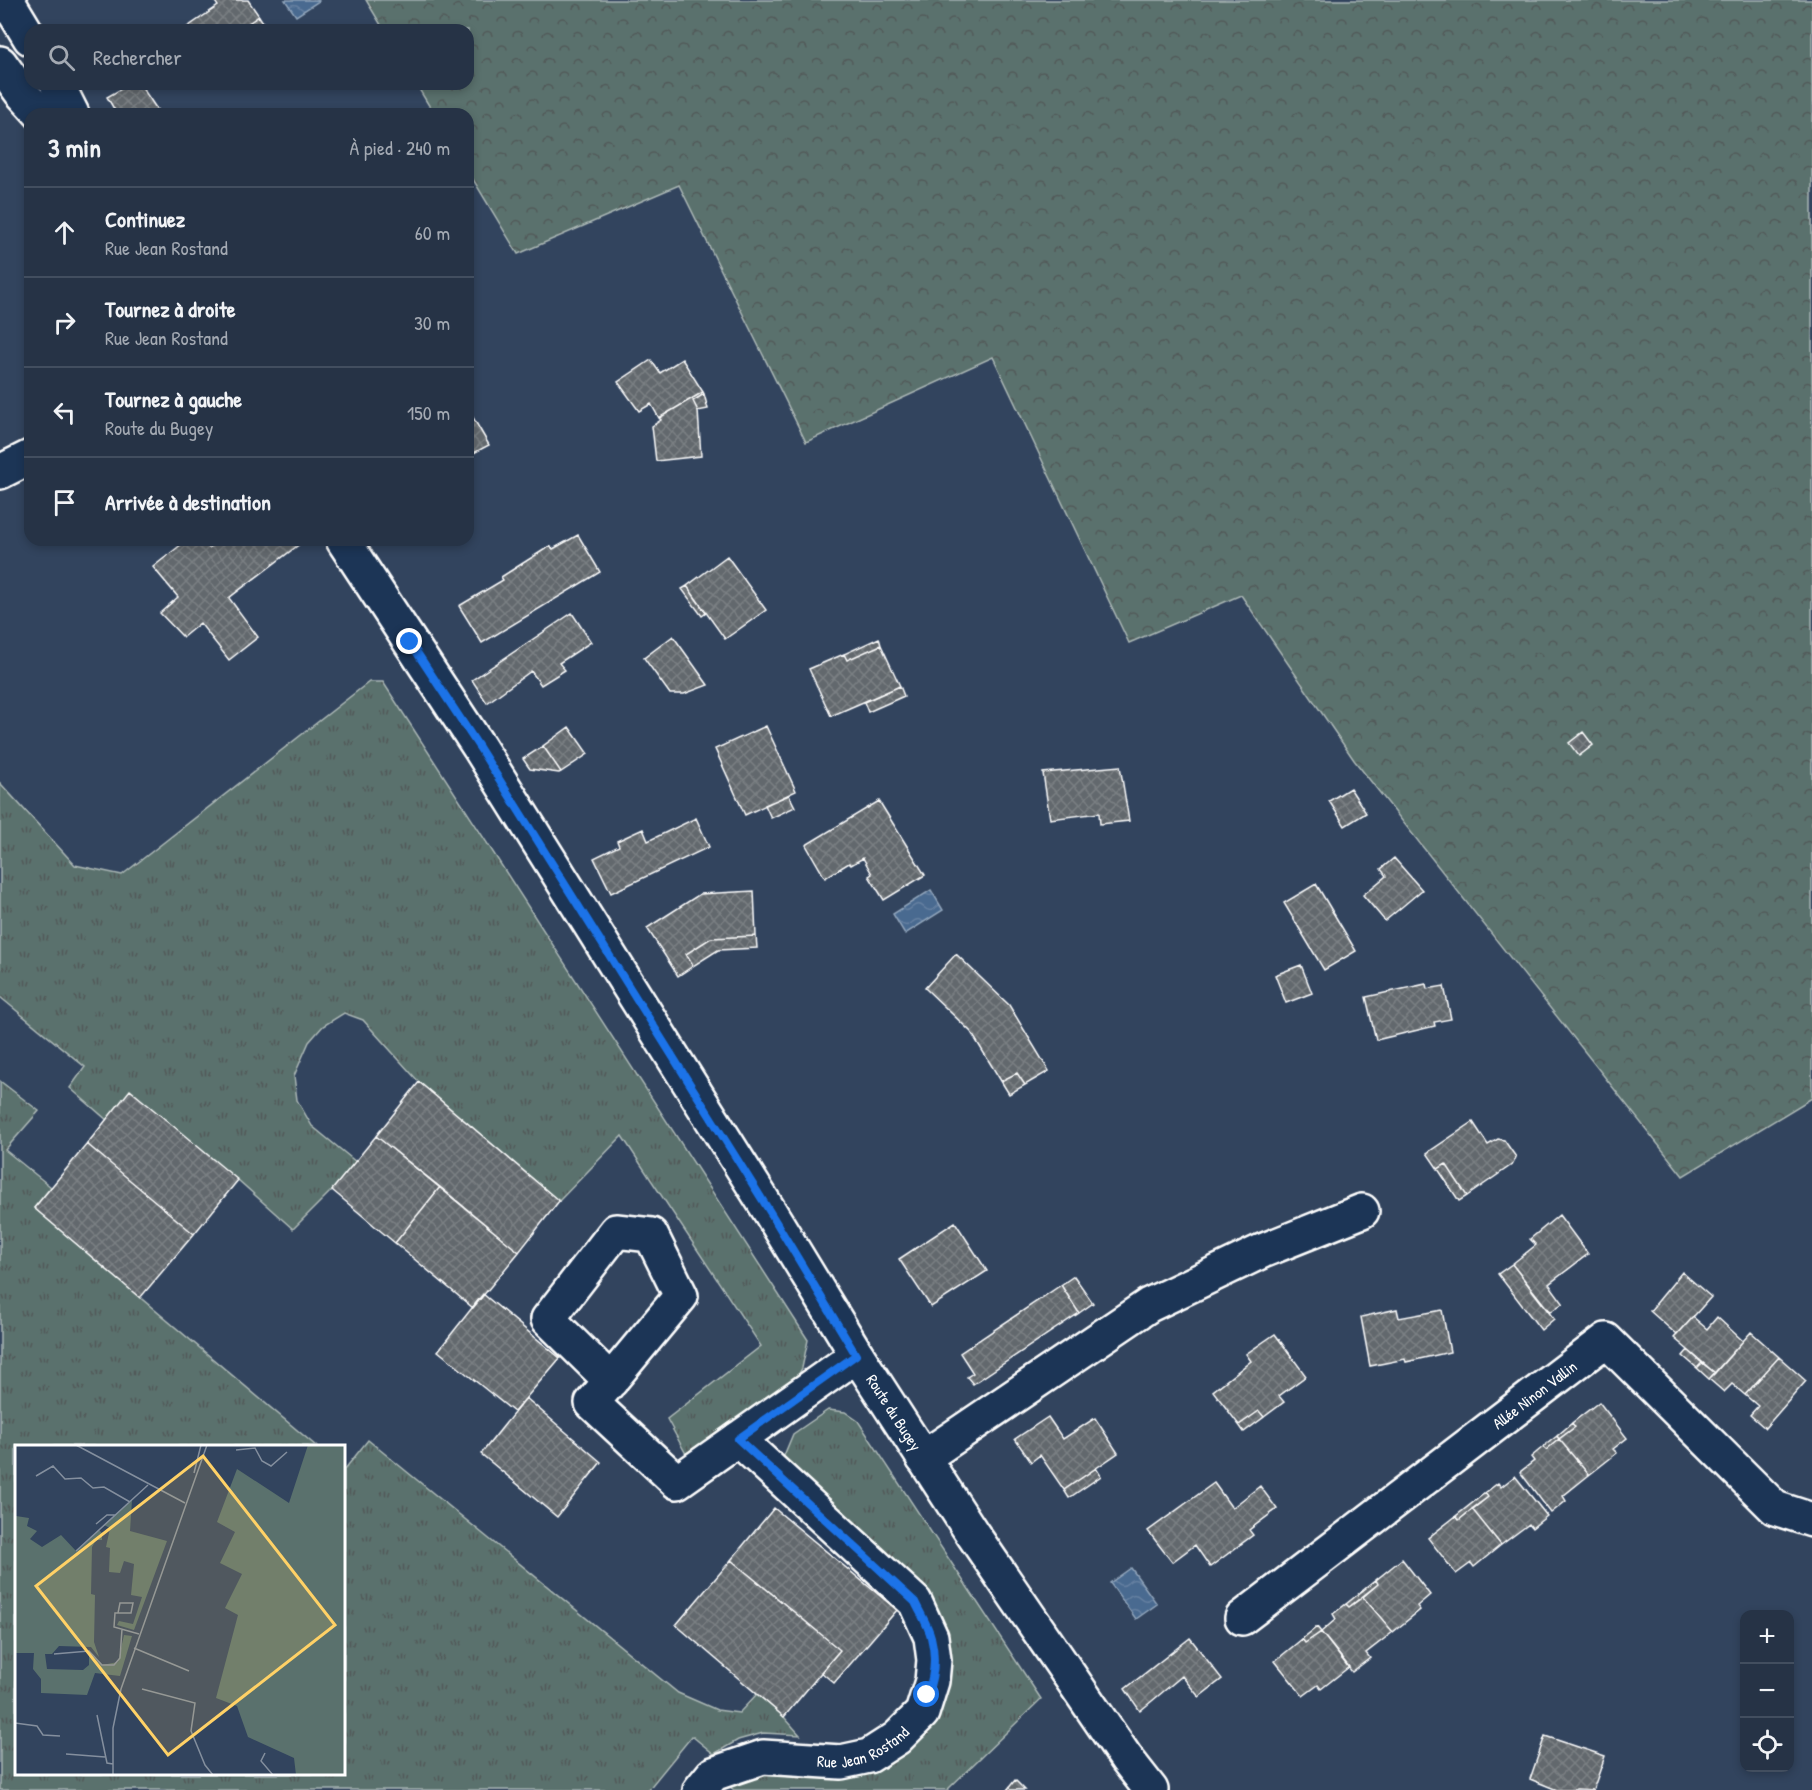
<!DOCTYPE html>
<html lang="fr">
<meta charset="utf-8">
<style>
:root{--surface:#263346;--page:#2e3b4d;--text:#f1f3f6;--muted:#a4aab3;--line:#424e5f}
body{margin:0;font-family:"Patrick Hand",sans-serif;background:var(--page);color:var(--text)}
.controls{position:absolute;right:18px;bottom:18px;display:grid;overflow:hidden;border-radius:12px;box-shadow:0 3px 9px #0003}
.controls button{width:54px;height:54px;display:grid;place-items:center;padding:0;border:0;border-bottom:2px solid var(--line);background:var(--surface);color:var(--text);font:30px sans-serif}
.stop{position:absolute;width:18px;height:18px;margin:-14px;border:4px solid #1a73e8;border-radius:50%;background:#fff}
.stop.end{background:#1a73e8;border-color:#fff;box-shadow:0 2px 6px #0008}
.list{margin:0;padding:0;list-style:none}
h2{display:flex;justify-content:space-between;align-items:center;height:78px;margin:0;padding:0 24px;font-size:26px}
h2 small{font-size:20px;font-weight:400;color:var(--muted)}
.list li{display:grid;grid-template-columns:39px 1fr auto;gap:18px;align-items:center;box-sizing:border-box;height:90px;padding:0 24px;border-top:2px solid var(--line)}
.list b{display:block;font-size:22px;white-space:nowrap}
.list p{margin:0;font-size:20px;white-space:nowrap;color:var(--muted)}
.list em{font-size:20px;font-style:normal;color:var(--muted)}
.icon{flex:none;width:33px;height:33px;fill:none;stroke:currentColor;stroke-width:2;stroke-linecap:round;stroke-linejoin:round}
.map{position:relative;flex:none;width:1812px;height:1790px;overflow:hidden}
.search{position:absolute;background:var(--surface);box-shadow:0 3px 9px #0003;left:24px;top:24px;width:450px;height:66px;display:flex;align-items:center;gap:15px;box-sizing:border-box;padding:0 21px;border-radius:18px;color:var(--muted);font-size:22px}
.panel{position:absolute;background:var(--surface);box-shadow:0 3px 9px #0003;left:24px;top:108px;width:450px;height:438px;border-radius:18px}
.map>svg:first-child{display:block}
.forest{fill:url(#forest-crowns);stroke:#acb8b6;stroke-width:1.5}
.park{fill:url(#park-tufts);stroke:#acb8b6;stroke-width:1.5}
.water{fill:url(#water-waves);stroke:#92a6bc;stroke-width:1.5}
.building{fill:url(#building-cross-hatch);stroke:#fff;stroke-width:1.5}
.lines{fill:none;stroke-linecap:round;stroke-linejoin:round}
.minor-casing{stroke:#fff;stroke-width:38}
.minor{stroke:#1d3557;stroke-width:33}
.route{stroke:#1a73e8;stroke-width:8}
.labels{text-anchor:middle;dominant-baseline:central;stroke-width:4.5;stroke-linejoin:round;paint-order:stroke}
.street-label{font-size:16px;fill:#fff;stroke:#1d3557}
.inset-road{fill:none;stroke:#848f9e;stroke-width:1.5}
.view{fill:#ffd166;fill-opacity:0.15;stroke:#ffd166;stroke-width:3}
.inset-edge{fill:none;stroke:#fff;stroke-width:3}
</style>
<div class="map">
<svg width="1812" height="1790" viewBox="0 0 1812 1790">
<defs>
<pattern id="forest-crowns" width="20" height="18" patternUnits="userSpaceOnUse" patternTransform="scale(1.5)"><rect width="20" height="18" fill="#5a716d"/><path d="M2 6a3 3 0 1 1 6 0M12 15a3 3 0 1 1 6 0" fill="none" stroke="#515958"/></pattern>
<pattern id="park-tufts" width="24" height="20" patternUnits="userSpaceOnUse" patternTransform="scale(1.5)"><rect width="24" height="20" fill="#5a716d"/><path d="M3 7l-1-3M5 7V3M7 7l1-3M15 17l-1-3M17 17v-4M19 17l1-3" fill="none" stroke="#515958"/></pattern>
<pattern id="water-waves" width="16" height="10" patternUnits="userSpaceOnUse" patternTransform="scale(1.5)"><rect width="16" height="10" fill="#4a6a90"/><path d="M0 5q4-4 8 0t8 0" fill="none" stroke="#6580a1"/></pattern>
<pattern id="building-cross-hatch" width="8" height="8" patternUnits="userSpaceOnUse" patternTransform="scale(1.5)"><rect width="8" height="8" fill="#62686d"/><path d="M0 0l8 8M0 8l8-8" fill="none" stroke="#7a7f83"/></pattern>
</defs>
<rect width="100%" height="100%" fill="#32445e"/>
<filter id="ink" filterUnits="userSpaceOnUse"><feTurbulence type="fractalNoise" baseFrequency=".0167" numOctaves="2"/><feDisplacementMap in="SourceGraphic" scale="12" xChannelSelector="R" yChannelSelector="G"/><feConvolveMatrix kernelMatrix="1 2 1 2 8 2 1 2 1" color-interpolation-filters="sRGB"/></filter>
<g filter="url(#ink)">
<!-- forest -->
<path class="forest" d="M 366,0 L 1812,0 L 1812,1098 L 1683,1176 L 1354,760 L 1241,595 L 1129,643 L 993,357 L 806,442 L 679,185 L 518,254 L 468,171 L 468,114 L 434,114 L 416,84 L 468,84 L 468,30 L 384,30 Z"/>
<!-- park -->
<path class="park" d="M 369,682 L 383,682 L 808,1340 L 802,1368 L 793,1385 L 686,1454 L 667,1419 L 761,1346 L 622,1136 L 559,1201 L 419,1082 L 363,1020 L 344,1013 L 323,1026 L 309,1042 L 294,1076 L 297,1100 L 312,1126 L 356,1162 L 332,1190 L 293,1229 L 238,1180 L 107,1120 L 70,1088 L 85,1067 L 0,997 L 0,783 L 75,865 L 122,875 Z
M 0,1081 L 39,1111 L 5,1150 L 51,1187 L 34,1208 L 316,1446 L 16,1446 L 16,1774 L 344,1774 L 344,1469 L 345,1469 L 368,1440 L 678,1693 L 717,1710 L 739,1713 L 757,1694 L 784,1717 L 800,1735 L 763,1733 L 738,1740 L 714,1754 L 692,1736 L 648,1790 L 0,1790 Z
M 828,1410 L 845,1412 L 858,1421 L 1041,1699 L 947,1790 L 734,1790 L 713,1774 L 897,1738 L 931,1637 L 782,1480 L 783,1458 L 793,1434 Z"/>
<!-- water -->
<path class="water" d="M 285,0 L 318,0 L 319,1 L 296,16 Z
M 931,890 L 943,910 L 905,934 L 893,914 Z
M 1131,1568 L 1157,1604 L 1136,1619 L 1110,1583 Z"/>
<!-- building -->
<path class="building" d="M 214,0 L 248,0 L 259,16 L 238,30 L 187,30 L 186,28 L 218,6 Z
M 259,16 L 264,24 L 255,30 L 238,30 Z
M 130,84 L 140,84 L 160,114 L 117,114 L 107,97 Z
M 682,359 L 703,392 L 659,418 L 651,404 L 639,411 L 618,382 L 651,360 L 660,373 Z
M 703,392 L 704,394 L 693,401 L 698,411 L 701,456 L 656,461 L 652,426 L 661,420 L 659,418 Z
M 704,394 L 708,409 L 698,411 L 693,401 Z
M 468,409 L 489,445 L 468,456 Z
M 578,535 L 600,572 L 482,643 L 459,606 L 503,580 L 501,577 L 550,546 L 553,549 Z
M 187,540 L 204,540 L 209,548 L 221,540 L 249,540 L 251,542 L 254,540 L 305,540 L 229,598 L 258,637 L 229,660 L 200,623 L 183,637 L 160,613 L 178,597 L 153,567 Z
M 727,556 L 766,610 L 725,639 L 687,586 Z
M 687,586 L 706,613 L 702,616 L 682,589 Z
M 572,613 L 591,642 L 559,663 L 565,670 L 541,685 L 531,671 L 487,703 L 472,680 Z
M 673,636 L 708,685 L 684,694 L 670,694 L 644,658 Z
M 879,638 L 881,645 L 847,660 L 844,654 Z
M 881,645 L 900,686 L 831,716 L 809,669 L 844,654 L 847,660 Z
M 900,686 L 904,696 L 868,712 L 864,702 Z
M 766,726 L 796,791 L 745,815 L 715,749 Z
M 569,727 L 588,754 L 561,772 L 543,746 Z
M 1583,732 L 1593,745 L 1579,756 L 1569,743 Z
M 543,746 L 561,772 L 559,773 L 530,769 L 523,759 Z
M 1120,766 L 1129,821 L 1100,824 L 1099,813 L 1050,819 L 1043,773 Z
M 1350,788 L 1366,813 L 1345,826 L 1329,801 Z
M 789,795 L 795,807 L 771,818 L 765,805 Z
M 879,801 L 925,875 L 884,900 L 869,876 L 872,874 L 863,858 L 851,865 L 849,863 L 825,878 L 806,845 Z
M 696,818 L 709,847 L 611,893 L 594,858 L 619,846 L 617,841 L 643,829 L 648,841 Z
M 1394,858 L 1422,890 L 1385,921 L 1363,895 L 1386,876 L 1381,869 Z
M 1316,884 L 1356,951 L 1324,970 L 1284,903 Z
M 754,891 L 756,936 L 711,938 L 686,954 L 693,966 L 678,976 L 647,928 L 700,894 Z
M 756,936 L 757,948 L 718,950 L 693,966 L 686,954 L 711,938 Z
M 956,954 L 1009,1005 L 1049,1071 L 1025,1085 L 1017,1073 L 1001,1081 L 971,1032 L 925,988 Z
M 1301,965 L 1312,993 L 1286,1003 L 1275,975 Z
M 1426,984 L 1427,989 L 1444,986 L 1451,1019 L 1434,1022 L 1435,1026 L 1376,1040 L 1366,997 Z
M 1017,1073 L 1025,1085 L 1009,1094 L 1001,1081 Z
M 419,1082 L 559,1201 L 519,1252 L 376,1136 Z
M 130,1090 L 238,1180 L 194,1234 L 87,1144 Z
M 1473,1122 L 1488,1145 L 1498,1139 L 1504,1140 L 1516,1157 L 1513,1164 L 1467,1196 L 1446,1164 L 1438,1169 L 1427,1153 Z
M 376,1136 L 440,1187 L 395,1243 L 332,1190 Z
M 87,1144 L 194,1234 L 140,1298 L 34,1208 Z
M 1446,1164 L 1467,1196 L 1459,1201 L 1438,1169 Z
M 440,1187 L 519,1252 L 473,1308 L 395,1243 Z
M 1559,1215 L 1588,1254 L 1549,1284 L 1563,1303 L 1550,1312 L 1512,1264 L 1536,1245 L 1530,1239 Z
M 955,1222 L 987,1271 L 931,1307 L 899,1259 Z
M 1512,1264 L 1554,1319 L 1541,1330 L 1498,1274 Z
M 1682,1272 L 1711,1297 L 1677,1335 L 1650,1311 Z
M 1074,1276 L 1093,1303 L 1079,1313 L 1061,1285 Z
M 1061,1285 L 1079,1313 L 973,1384 L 967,1377 L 973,1373 L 960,1353 Z
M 483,1294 L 560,1358 L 514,1412 L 438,1351 Z
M 1397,1309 L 1399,1318 L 1442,1310 L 1450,1352 L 1406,1362 L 1405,1359 L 1370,1366 L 1361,1317 Z
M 1693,1317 L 1707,1329 L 1717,1317 L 1743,1341 L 1715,1373 L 1674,1338 Z
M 1751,1332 L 1779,1357 L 1745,1395 L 1732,1384 L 1724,1392 L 1709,1379 Z
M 1275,1334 L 1306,1376 L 1279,1396 L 1284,1402 L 1264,1417 L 1259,1411 L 1239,1425 L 1213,1391 L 1251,1361 L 1246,1354 Z
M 1688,1350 L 1702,1363 L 1697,1368 L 1683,1356 Z
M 1779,1357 L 1806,1381 L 1765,1428 L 1750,1415 L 1758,1406 L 1745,1395 Z
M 1702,1363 L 1715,1373 L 1709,1379 L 1697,1368 Z
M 526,1398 L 601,1462 L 557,1517 L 481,1454 Z
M 1599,1402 L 1627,1438 L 1613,1449 L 1617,1453 L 1589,1475 L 1559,1439 L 1575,1427 L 1572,1423 Z
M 1259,1411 L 1264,1417 L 1244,1432 L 1239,1425 Z
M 1048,1417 L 1063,1439 L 1095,1418 L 1118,1453 L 1064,1490 L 1040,1455 L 1031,1462 L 1015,1439 Z
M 1572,1423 L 1575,1427 L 1559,1439 L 1557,1436 Z
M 1557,1436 L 1559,1439 L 1546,1450 L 1543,1447 Z
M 1559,1439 L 1589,1475 L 1563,1496 L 1566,1501 L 1551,1513 L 1520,1472 L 1534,1461 L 1531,1457 L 1543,1447 L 1546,1450 Z
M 1096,1468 L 1101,1476 L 1069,1498 L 1064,1490 Z
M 1515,1476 L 1547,1516 L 1532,1528 L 1529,1524 L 1501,1545 L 1472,1509 L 1488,1497 L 1485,1493 L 1498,1483 L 1501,1487 Z
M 1214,1483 L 1232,1508 L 1260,1486 L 1277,1509 L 1249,1530 L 1253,1535 L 1210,1567 L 1195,1545 L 1172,1562 L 1148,1531 Z
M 1485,1493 L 1488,1497 L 1459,1520 L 1456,1516 Z
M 774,1508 L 897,1610 L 834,1683 L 821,1672 L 840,1650 L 731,1560 Z
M 1472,1509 L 1501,1545 L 1474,1567 L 1471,1563 L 1456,1574 L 1428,1538 L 1456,1516 L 1459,1520 Z
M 1402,1559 L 1430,1595 L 1417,1606 L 1420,1610 L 1393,1632 L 1363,1597 L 1378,1584 L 1376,1580 Z
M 731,1560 L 840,1650 L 784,1717 L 676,1625 Z
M 1376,1580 L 1378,1584 L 1349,1607 L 1346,1604 Z
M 1363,1597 L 1393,1632 L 1366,1653 L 1370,1658 L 1352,1672 L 1321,1632 L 1336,1619 L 1333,1614 L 1346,1604 L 1349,1607 Z
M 1317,1627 L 1321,1632 L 1305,1643 L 1302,1639 Z
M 1321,1632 L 1349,1667 L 1321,1689 L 1318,1685 L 1303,1696 L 1275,1661 L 1302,1639 L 1305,1643 Z
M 1190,1638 L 1222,1679 L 1199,1697 L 1182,1676 L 1140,1711 L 1125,1689 Z
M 1545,1736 L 1605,1756 L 1593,1790 L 1576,1789 L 1575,1790 L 1557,1790 L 1530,1779 Z
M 1015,1780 L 1025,1790 L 1007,1790 Z"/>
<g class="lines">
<defs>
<g id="minor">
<path d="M 7,0 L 30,38"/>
<path d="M 0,63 L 21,92 L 41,114"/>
<path d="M 57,84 L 72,114"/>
<path d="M 0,472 L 30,457"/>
<path id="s1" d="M 343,540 L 479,747 L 770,1212 L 857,1355 L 972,1533 L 1126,1758 L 1151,1790"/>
<path d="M 611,1381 L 548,1319 L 616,1231 L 651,1235 L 681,1296 L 592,1403 L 677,1482 L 857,1355"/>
<path d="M 923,1458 L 1149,1305 L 1262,1251 L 1362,1211"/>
<path id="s2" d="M 1242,1618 L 1606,1340 L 1775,1508 L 1812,1520"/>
<path id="s3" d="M 700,1790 L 713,1774 L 763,1757 L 841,1762 L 869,1756 L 897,1738 L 922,1713 L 932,1681 L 934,1660 L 931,1637 L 915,1602 L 738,1439"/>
</g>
</defs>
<!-- minor casing -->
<use href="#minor" class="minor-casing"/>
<!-- minor -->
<use href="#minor" class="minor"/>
</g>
</g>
<g class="lines" filter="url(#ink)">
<!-- route -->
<path class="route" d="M 410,642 L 479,747 L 770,1212 L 856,1355 L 738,1439 L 915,1602 C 920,1613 928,1625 931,1637 C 936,1656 934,1677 927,1695"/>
</g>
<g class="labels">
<!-- street labels -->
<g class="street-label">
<text stroke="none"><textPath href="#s2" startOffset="368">Allée Ninon Vallin</textPath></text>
<text stroke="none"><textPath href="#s1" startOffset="1032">Route du Bugey</textPath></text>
<text stroke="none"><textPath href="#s3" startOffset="177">Rue Jean Rostand</textPath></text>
</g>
</g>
<!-- overview -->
<g transform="translate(15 1445)">
<rect width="330" height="330" fill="#32445e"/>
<path d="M 293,0 L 330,0 L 330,330 L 281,330 L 279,313 L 233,292 L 222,261 L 201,253 L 223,170 L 210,163 L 227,129 L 205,118 L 220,87 L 202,77 L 222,24 L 274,58 Z" fill="#5a716d"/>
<path d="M 117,55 L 115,86 L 152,96 L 119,185 L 102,180 L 104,176 L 118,179 L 127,152 L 116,150 L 119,119 L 109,116 L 105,128 L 94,127 L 95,103 L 91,102 L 95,83 L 89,80 ZM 1,71 L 14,73 L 12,81 L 22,86 L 15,94 L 27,102 L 46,90 L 61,106 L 84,85 L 87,88 L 87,95 L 81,95 L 77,102 L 76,149 L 80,150 L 79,197 L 84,212 L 76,202 L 44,201 L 37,209 L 30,209 L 32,224 L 68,225 L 74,220 L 74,206 L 87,220 L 103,217 L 109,190 L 117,191 L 105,231 L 80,228 L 72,250 L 26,248 L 26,234 L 18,224 L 19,208 L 0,208 Z" fill="#5a716d"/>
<path d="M 0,173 L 15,173 L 15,194 L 0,194 Z" fill="#5a716d"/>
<path class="inset-road" d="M 61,0 L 170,58M 221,5 L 240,3 L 247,16 L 256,21 L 272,7M 179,28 L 186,0M 21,31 L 38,21 L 50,34 L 66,33 L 78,43 L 89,42 L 115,57M 81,79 L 92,70 L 101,70M 61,106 L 133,40M 103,168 L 105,158 L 118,158 L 116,168 L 100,168 L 99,182 L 124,189M 119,203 L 174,226M 39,209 L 74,206 L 87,220 L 99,220 L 105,213 L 107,184M 127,244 L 180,258 L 176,286 L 190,320 L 198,330M 82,270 L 92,318 L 98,319M 0,278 L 22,281 L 28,290 L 45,291M 250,308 L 246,316 L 258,330M 51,309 L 90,312M 98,330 L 98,283 L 106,244 L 192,0"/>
<path class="view" d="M 188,11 L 320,180 L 153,310 L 21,141 Z"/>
<rect width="330" height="330" class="inset-edge"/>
</g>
</svg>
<div class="controls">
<button>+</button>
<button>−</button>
<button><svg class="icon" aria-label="locate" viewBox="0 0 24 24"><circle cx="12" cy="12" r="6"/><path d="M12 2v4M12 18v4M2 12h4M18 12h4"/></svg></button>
</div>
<div class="stop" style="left:927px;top:1695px"></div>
<div class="stop end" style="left:410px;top:642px"></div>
<div class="search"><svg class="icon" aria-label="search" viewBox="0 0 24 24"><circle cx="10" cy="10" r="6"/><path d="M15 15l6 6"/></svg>Rechercher</div>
<section class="panel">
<h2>3 min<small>À pied · 240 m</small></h2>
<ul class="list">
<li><svg class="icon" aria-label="ahead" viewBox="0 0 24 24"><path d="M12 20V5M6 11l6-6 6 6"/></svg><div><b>Continuez</b><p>Rue Jean Rostand</p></div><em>60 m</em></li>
<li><svg class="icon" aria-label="right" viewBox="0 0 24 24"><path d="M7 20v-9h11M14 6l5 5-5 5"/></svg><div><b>Tournez à droite</b><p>Rue Jean Rostand</p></div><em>30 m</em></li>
<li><svg class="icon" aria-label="left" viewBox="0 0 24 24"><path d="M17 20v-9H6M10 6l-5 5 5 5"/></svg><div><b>Tournez à gauche</b><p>Route du Bugey</p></div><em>150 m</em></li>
<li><svg class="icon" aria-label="arrive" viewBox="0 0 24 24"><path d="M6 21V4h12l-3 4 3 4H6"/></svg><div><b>Arrivée à destination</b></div></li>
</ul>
</section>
</div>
